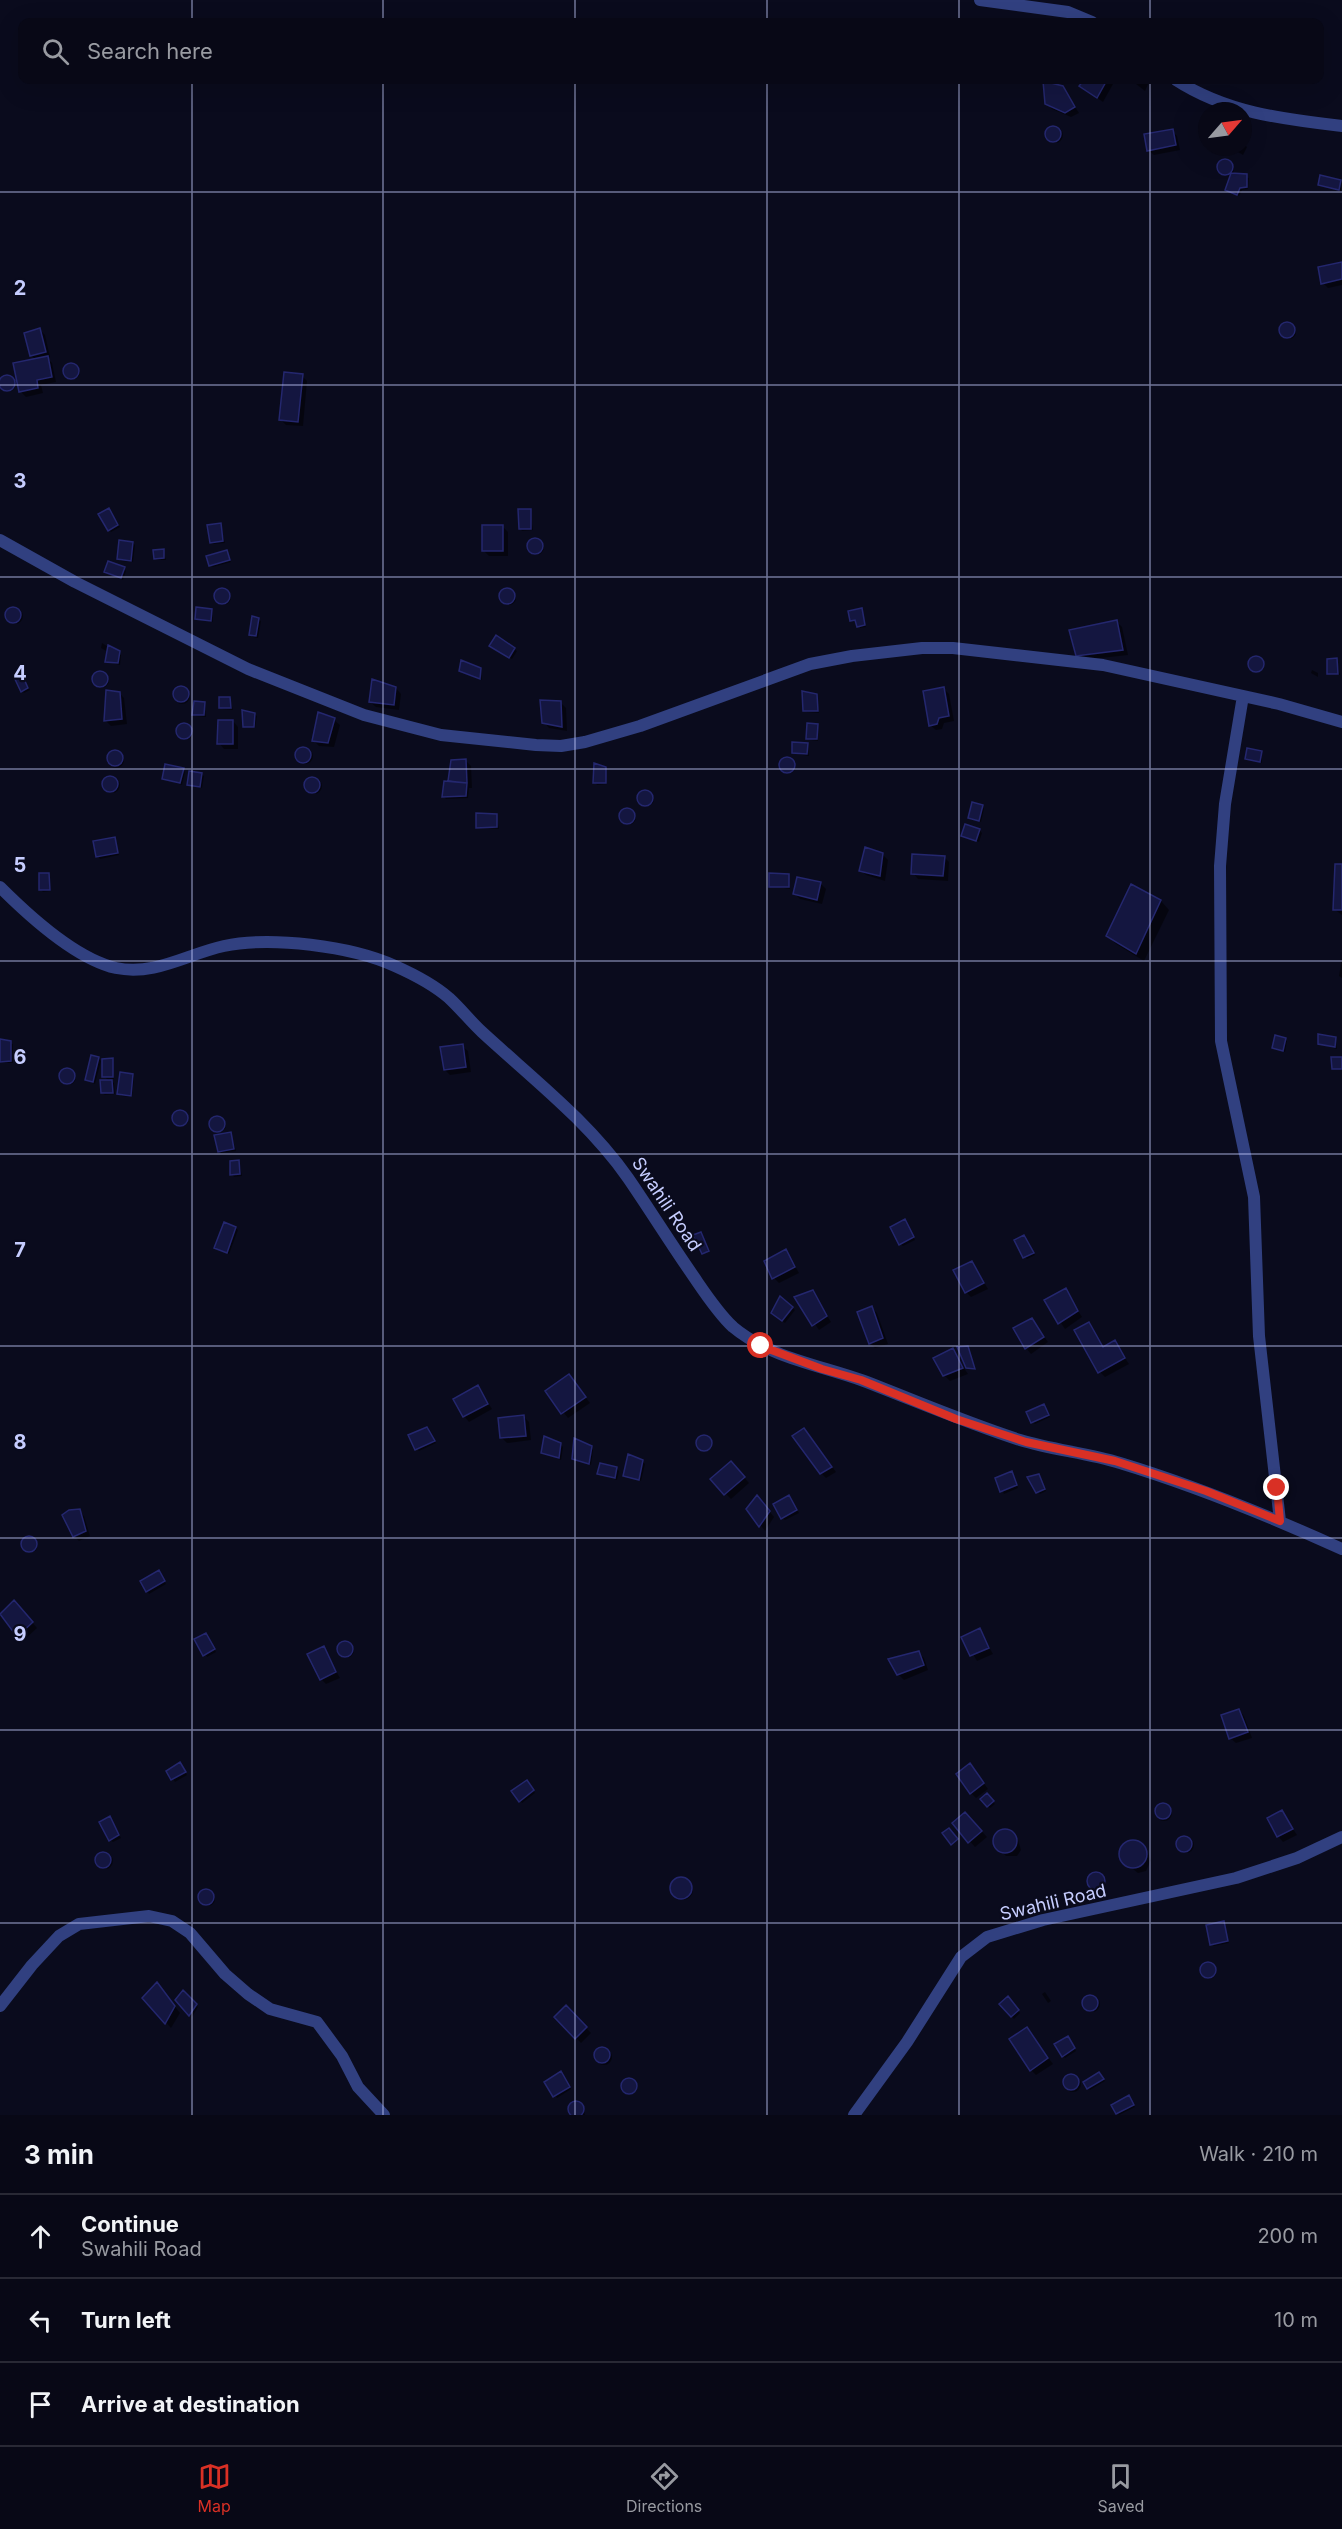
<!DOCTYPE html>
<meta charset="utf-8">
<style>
:root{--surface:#080816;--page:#161623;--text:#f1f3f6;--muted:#989aa1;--line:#292935;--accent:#d93025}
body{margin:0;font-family:Inter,sans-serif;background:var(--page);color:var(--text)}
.compass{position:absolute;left:1198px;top:102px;width:54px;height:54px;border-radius:50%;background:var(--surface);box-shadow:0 6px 24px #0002;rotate:62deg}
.stop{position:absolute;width:18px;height:18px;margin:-14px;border:4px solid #d93025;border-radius:50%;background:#fff}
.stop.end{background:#d93025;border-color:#fff;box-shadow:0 2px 6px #0008}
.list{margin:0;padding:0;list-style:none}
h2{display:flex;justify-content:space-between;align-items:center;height:78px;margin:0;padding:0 24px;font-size:26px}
h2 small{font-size:20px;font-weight:400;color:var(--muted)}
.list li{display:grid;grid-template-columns:39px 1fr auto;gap:18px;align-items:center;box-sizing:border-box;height:84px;padding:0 24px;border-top:2px solid var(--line)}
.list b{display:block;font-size:22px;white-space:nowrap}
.list p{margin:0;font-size:20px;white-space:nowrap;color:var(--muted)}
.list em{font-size:20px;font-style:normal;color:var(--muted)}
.icon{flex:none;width:33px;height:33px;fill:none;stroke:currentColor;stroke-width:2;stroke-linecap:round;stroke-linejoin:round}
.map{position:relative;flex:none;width:1342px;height:2115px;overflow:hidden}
.search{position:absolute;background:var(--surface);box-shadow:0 6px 24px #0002;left:18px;right:18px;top:18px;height:66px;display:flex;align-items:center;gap:15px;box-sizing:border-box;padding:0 21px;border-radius:12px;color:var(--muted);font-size:22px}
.sheet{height:330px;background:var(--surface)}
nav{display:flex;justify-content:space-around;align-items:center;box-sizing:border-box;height:84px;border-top:2px solid var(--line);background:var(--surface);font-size:16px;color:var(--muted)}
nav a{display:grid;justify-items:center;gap:3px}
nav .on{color:var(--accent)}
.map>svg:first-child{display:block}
.shadow{fill:#0007}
.building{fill:#141640;stroke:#24276e;stroke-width:1.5}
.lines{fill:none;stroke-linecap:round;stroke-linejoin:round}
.street{stroke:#314080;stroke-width:12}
.route{stroke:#d93025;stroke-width:8}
.grid{fill:none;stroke:#c6cdff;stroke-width:1.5;stroke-opacity:0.55}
.labels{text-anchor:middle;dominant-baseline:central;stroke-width:4.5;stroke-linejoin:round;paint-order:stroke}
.street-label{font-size:18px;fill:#c6cdff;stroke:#0a0b1d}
.grid-label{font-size:20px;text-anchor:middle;font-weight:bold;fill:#c6cdff;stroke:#0a0b1d;stroke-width:4.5;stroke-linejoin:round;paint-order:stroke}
</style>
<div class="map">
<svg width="1342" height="2115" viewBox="0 0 1342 2115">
<rect width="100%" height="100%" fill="#0a0b1d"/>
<!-- shadow -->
<path class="shadow" d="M 1086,80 L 1108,80 L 1113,84 L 1103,102 L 1081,86 Z
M 1131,80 L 1150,80 L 1145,91 Z
M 1062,87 L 1079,113 L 1071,117 L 1052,109 L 1046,103 Z
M1047 135a8 8 0 1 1 16 0a8 8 0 1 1-16 0Z
M 1172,131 L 1177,136 L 1180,150 L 1154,155 L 1148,150 Z
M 1243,143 L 1247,147 L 1243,155 L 1230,147 L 1243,147 Z
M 1227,161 L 1234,168 L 1233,174 L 1249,178 L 1248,189 L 1242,190 L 1239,196 L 1227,190 L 1232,175 L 1227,176 L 1219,169 L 1220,162 Z
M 1340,181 L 1341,191 L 1319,184 Z
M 1342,264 L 1342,285 L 1328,288 L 1323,283 Z
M1282 332a7 7 0 1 1 14 0a7 7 0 1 1-14 0Z
M 40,330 L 45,335 L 50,357 L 47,358 L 52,363 L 56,382 L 41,385 L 43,393 L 26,397 L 21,392 L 15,364 L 36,360 L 31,355 Z
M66 372a7 7 0 1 1 14 0a7 7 0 1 1-14 0Z
M 302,376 L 307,381 L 303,426 L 286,425 L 280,419 Z
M1 385a7 7 0 1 1 14 0a7 7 0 1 1-14 0Z
M 530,511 L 533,530 L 522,531 L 520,528 Z
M 111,512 L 120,527 L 111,532 L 109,530 Z
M 220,525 L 225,543 L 213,544 L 211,542 Z
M 502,526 L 508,532 L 508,556 L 489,556 L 484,551 Z
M528 547a8 8 0 1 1 16 0a8 8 0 1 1-16 0Z
M 133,543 L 135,545 L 133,562 L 121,561 L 118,559 Z
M 163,551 L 166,560 L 157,560 L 155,558 Z
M 227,552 L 231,562 L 213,567 L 211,565 Z
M 124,568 L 126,571 L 123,580 L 105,572 Z
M215 597a8 8 0 1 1 16 0a8 8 0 1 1-16 0Z
M502 598a7 7 0 1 1 14 0a7 7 0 1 1-14 0Z
M7 616a8 8 0 1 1 16 0a8 8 0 1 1-16 0Z
M 212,610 L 213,622 L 196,618 Z
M 861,610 L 866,627 L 860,628 L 857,621 L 851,620 Z
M 258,619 L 261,621 L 258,638 L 253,637 L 250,634 Z
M 1117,622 L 1122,627 L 1128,655 L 1083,660 L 1077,655 Z
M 102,643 L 121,655 L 120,665 L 107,661 L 108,652 L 101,648 Z
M 493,648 L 514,649 L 517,651 L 512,659 Z
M1250 665a7 7 0 1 1 14 0a7 7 0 1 1-14 0Z
M 1336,659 L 1340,675 L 1331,675 L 1329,673 Z
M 480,670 L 482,680 L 460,671 Z
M 1312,670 L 1318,673 L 1318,677 L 1311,673 Z
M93 680a8 8 0 1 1 16 0a8 8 0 1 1-16 0Z
M 20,674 L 30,690 L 24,693 L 22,691 Z
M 396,688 L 401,694 L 399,710 L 376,707 L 370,702 Z
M174 696a8 8 0 1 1 16 0a8 8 0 1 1-16 0Z
M 944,689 L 949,694 L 954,721 L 944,723 L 942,729 L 936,730 L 930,725 Z
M 119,693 L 124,698 L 127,724 L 111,726 L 105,720 Z
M 816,695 L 819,713 L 807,712 L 804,710 Z
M 230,699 L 233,710 L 223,709 L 221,707 Z
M 561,703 L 566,708 L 567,731 L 549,728 L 544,722 Z
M 204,704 L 206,717 L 196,716 L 194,714 Z
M 254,714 L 257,716 L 255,728 L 246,728 L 244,726 Z
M 334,720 L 340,725 L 334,747 L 319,746 L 314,741 Z
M 233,721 L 238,727 L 238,749 L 224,749 L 219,743 Z
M177 732a8 8 0 1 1 16 0a8 8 0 1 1-16 0Z
M 817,726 L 818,741 L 810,740 L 808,738 Z
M 807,744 L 809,756 L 793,753 Z
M297 756a8 8 0 1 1 16 0a8 8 0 1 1-16 0Z
M 1262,752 L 1262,763 L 1247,759 Z
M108 760a8 8 0 1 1 16 0a8 8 0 1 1-16 0Z
M781 767a7 7 0 1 1 14 0a7 7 0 1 1-14 0Z
M 465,760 L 471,766 L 472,788 L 469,788 L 468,798 L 446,799 L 444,797 L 452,783 L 450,781 Z
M 605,768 L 607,784 L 597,785 L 595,782 Z
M 183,770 L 185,772 L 182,785 L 164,779 Z
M 201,774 L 204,776 L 202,788 L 189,784 Z
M104 785a8 8 0 1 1 16 0a8 8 0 1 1-16 0Z
M306 786a8 8 0 1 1 16 0a8 8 0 1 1-16 0Z
M640 799a7 7 0 1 1 14 0a7 7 0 1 1-14 0Z
M 982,806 L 984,809 L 981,822 L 972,820 L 970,818 Z
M620 817a8 8 0 1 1 16 0a8 8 0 1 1-16 0Z
M 496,815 L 499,829 L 478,827 Z
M 979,830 L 982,833 L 979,842 L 963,835 Z
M 114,838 L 119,855 L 100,859 L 98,856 Z
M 883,855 L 888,860 L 885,881 L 866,875 L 861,870 Z
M 944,857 L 949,862 L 948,881 L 918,879 L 913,873 Z
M 1342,865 L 1342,915 L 1334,909 Z
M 48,874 L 51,891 L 43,892 L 41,890 Z
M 789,875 L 790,889 L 771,886 Z
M 820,883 L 826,889 L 822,904 L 800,899 L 795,894 Z
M 1132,886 L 1161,901 L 1169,910 L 1144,961 L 1116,944 L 1108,936 Z
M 1342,958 L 1342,978 L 1339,976 Z
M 1285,1039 L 1287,1041 L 1285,1052 L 1273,1048 Z
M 1335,1039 L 1337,1049 L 1320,1044 Z
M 0,1041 L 13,1044 L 13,1063 L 0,1063 Z
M 462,1046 L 468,1051 L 471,1072 L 450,1075 L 445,1070 Z
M 98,1058 L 101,1061 L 95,1084 L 86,1080 Z
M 112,1060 L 114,1079 L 109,1079 L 114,1083 L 115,1094 L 105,1095 L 102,1093 L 109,1081 L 104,1076 Z
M60 1077a8 8 0 1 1 16 0a8 8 0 1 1-16 0Z
M 132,1075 L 134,1078 L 132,1097 L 121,1096 L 119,1093 Z
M174 1119a7 7 0 1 1 14 0a7 7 0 1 1-14 0Z
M212 1125a7 7 0 1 1 14 0a7 7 0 1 1-14 0Z
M 231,1134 L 236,1151 L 221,1153 L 219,1151 Z
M 239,1162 L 242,1176 L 234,1177 L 232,1174 Z
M 905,1221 L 915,1240 L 903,1246 L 900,1244 Z
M 235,1228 L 238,1230 L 229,1254 L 218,1250 L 216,1248 Z
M 1026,1239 L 1035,1255 L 1027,1259 L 1025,1257 Z
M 786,1251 L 799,1273 L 779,1283 L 774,1278 Z
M 972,1262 L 988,1289 L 971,1297 L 966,1292 Z
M 1065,1290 L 1082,1317 L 1065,1329 L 1046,1301 Z
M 812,1292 L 831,1322 L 819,1330 L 797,1298 Z
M 781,1299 L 795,1310 L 785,1323 L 775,1315 Z
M 872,1308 L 877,1313 L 888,1344 L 875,1348 L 870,1343 Z
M 1032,1320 L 1048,1342 L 1031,1354 L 1026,1348 Z
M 1088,1323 L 1104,1348 L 1114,1342 L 1129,1364 L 1105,1377 L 1100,1372 Z
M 967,1348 L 970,1350 L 976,1370 L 968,1367 Z
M 952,1350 L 968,1374 L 950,1381 L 944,1375 Z
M 569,1376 L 590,1403 L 568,1418 L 547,1392 Z
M 478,1387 L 492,1409 L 469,1422 L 464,1416 Z
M 1044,1406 L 1050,1417 L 1035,1424 L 1032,1422 Z
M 524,1417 L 529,1422 L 531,1440 L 507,1443 L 502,1438 Z
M 429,1431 L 436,1443 L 419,1451 L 417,1449 Z
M 809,1435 L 836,1472 L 826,1478 L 821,1473 Z
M698 1444a7 7 0 1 1 14 0a7 7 0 1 1-14 0Z
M 560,1444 L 563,1447 L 561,1460 L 543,1452 Z
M 591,1448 L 593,1450 L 591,1465 L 573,1458 Z
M 642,1461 L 645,1464 L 641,1481 L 625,1475 Z
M 736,1468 L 749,1483 L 731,1499 L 712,1480 Z
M 617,1469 L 619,1471 L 617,1480 L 599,1474 Z
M 1014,1475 L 1018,1488 L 1004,1494 L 997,1479 Z
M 1039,1476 L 1046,1491 L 1040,1494 L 1037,1492 Z
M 791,1499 L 799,1513 L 785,1520 L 782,1518 Z
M 762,1502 L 774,1517 L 765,1531 L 748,1509 Z
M 79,1511 L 84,1516 L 90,1536 L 79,1541 L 74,1536 Z
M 29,1537 L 37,1543 L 36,1551 L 23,1548 L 22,1543 Z
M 161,1574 L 166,1584 L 149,1594 L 142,1582 Z
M 19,1607 L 37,1628 L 23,1641 L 2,1614 Z
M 979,1630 L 993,1654 L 977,1661 L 963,1637 Z
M 207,1637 L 216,1652 L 207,1657 L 196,1640 Z
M338 1650a8 8 0 1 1 16 0a8 8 0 1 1-16 0Z
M 323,1648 L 340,1678 L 326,1684 L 321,1679 Z
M 919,1653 L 924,1658 L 928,1670 L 904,1680 L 898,1674 Z
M 1239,1710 L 1244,1716 L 1252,1738 L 1236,1743 L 1230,1738 Z
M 182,1766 L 187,1775 L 175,1782 L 168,1772 Z
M 975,1771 L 988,1789 L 976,1798 L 971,1793 Z
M 529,1784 L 535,1793 L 522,1803 L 513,1791 Z
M 987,1795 L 995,1804 L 990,1808 L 982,1799 Z
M1156 1813a8 8 0 1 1 16 0a8 8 0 1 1-16 0Z
M 1282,1812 L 1297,1835 L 1283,1842 L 1278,1836 Z
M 970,1819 L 987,1837 L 975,1847 L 954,1824 Z
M 111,1821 L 121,1838 L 113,1842 L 110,1840 Z
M 1004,1830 L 1018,1840 L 1021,1850 L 1017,1856 L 1006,1856 L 995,1845 L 994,1838 Z
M1178 1845a8 8 0 1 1 16 0a8 8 0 1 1-16 0Z
M 1136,1843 L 1148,1853 L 1151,1860 L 1146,1871 L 1138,1873 L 1125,1863 L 1121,1856 L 1126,1845 Z
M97 1861a8 8 0 1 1 16 0a8 8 0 1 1-16 0Z
M1090 1882a8 8 0 1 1 16 0a8 8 0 1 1-16 0Z
M673 1890a10 10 0 1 1 20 0a10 10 0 1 1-20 0Z
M201 1899a7 7 0 1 1 14 0a7 7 0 1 1-14 0Z
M 1223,1923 L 1229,1943 L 1214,1946 L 1212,1944 Z
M1202 1972a7 7 0 1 1 14 0a7 7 0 1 1-14 0Z
M 162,1990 L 180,2013 L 171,2028 L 144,1998 Z
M 183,1992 L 198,2007 L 192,2017 L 177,2000 Z
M 1045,1992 L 1051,2001 L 1048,2003 L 1042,1994 Z
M1084 2004a8 8 0 1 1 16 0a8 8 0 1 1-16 0Z
M 1008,1998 L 1020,2013 L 1014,2019 L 1001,2004 Z
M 566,2007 L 591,2033 L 581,2043 L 556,2017 Z
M 1027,2029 L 1053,2064 L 1036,2075 L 1031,2070 Z
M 1070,2040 L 1076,2051 L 1065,2058 L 1063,2056 Z
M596 2057a8 8 0 1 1 16 0a8 8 0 1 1-16 0Z
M 563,2076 L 571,2089 L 557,2098 L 546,2083 Z
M 1101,2076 L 1105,2081 L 1090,2090 L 1088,2088 Z
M1065 2084a8 8 0 1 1 16 0a8 8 0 1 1-16 0Z
M623 2087a7 7 0 1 1 14 0a7 7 0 1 1-14 0Z
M 1131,2099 L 1135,2107 L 1119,2115 L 1117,2113 Z
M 574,2103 L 583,2107 L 585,2115 L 572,2115 L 569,2111 Z"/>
<!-- building -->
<path class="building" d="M 1084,80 L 1107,80 L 1097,98 L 1079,86 Z
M 1043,81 L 1063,86 L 1075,107 L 1065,113 L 1045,104 Z
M1045 134a8 8 0 1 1 16 0a8 8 0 1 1-16 0Z
M 1173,129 L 1176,145 L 1147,151 L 1144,134 Z
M1217 167a8 8 0 1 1 16 0a8 8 0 1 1-16 0Z
M 1231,173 L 1247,174 L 1247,187 L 1240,188 L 1237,195 L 1225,190 Z
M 1320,175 L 1341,180 L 1339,190 L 1318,185 Z
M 1342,262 L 1342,279 L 1321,284 L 1318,267 Z
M1279 330a8 8 0 1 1 16 0a8 8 0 1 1-16 0Z
M 40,328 L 46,352 L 30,356 L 24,333 Z
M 48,356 L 52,377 L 37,380 L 38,388 L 19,392 L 13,363 Z
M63 371a8 8 0 1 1 16 0a8 8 0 1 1-16 0Z
M 284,372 L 303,374 L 298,422 L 279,420 Z
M-1 383a8 8 0 1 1 16 0a8 8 0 1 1-16 0Z
M 109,508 L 118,525 L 108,531 L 98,514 Z
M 518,509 L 531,509 L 531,529 L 519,529 Z
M 221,523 L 223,541 L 210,543 L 207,525 Z
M 482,525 L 503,525 L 503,551 L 482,551 Z
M527 546a8 8 0 1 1 16 0a8 8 0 1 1-16 0Z
M 119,540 L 133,542 L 131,561 L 117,559 Z
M 164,549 L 164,558 L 154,559 L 153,550 Z
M 227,550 L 230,560 L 209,566 L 206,556 Z
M 108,561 L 125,567 L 121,578 L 104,572 Z
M214 596a8 8 0 1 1 16 0a8 8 0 1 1-16 0Z
M499 596a8 8 0 1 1 16 0a8 8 0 1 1-16 0Z
M5 615a8 8 0 1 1 16 0a8 8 0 1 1-16 0Z
M 196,607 L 212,609 L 211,621 L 195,619 Z
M 862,608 L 865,625 L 857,627 L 855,620 L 850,621 L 848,611 Z
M 252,616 L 259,618 L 256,636 L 249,635 Z
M 1117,620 L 1123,650 L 1076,656 L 1069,630 Z
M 496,635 L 515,648 L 509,658 L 489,646 Z
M 108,645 L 120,651 L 118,663 L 105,662 Z
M1248 664a8 8 0 1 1 16 0a8 8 0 1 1-16 0Z
M 1337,658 L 1338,674 L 1327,674 L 1327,659 Z
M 461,660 L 481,668 L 480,679 L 459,671 Z
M92 679a8 8 0 1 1 16 0a8 8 0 1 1-16 0Z
M 21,672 L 28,688 L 21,692 L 13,675 Z
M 372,679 L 396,687 L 394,705 L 369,702 Z
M173 694a8 8 0 1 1 16 0a8 8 0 1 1-16 0Z
M 944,687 L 949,716 L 939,718 L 937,724 L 929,726 L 923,691 Z
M 106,690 L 120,692 L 122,719 L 104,721 Z
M 802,691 L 817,694 L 818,711 L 803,711 Z
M 219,697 L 230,697 L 231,708 L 219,708 Z
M 540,700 L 561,701 L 562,727 L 542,723 Z
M 194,701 L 205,702 L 204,715 L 192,715 Z
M 242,710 L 255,713 L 254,727 L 243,727 Z
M 318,712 L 335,718 L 328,743 L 312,741 Z
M 218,720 L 233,720 L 233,744 L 217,744 Z
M176 731a8 8 0 1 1 16 0a8 8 0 1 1-16 0Z
M 807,723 L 818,724 L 817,739 L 806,739 Z
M 792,742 L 808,743 L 807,754 L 792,753 Z
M295 755a8 8 0 1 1 16 0a8 8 0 1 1-16 0Z
M 1247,748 L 1262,751 L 1260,762 L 1245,759 Z
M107 758a8 8 0 1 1 16 0a8 8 0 1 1-16 0Z
M779 765a8 8 0 1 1 16 0a8 8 0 1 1-16 0Z
M 466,759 L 467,783 L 448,781 L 451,760 Z
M 594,763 L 606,767 L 606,783 L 593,783 Z
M 165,764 L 184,768 L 180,783 L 162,779 Z
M 189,771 L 202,773 L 200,787 L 187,785 Z
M102 784a8 8 0 1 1 16 0a8 8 0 1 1-16 0Z
M304 785a8 8 0 1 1 16 0a8 8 0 1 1-16 0Z
M 444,781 L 467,783 L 466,796 L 442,797 Z
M637 798a8 8 0 1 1 16 0a8 8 0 1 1-16 0Z
M 972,802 L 983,805 L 979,821 L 968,818 Z
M619 816a8 8 0 1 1 16 0a8 8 0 1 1-16 0Z
M 476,813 L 497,814 L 497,827 L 476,828 Z
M 965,824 L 980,829 L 976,841 L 961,836 Z
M 115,837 L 118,853 L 96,857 L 93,841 Z
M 865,847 L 883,853 L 880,876 L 859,871 Z
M 912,854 L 945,856 L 943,876 L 911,874 Z
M 1335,864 L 1342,864 L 1342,910 L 1333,910 Z
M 39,873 L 49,873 L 50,890 L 39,890 Z
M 769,873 L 789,874 L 789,887 L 769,887 Z
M 797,877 L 821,882 L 817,900 L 793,894 Z
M 1131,884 L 1161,900 L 1136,954 L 1106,936 Z
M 1318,1034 L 1336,1037 L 1335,1047 L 1318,1044 Z
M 1275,1035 L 1286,1038 L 1283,1051 L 1272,1048 Z
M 0,1039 L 11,1041 L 11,1061 L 0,1062 Z
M 463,1044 L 466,1067 L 444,1070 L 440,1047 Z
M 91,1055 L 99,1057 L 93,1082 L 85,1080 Z
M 1331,1057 L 1342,1057 L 1342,1069 L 1332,1069 Z
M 113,1058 L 113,1077 L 102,1077 L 102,1059 Z
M59 1076a8 8 0 1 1 16 0a8 8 0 1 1-16 0Z
M 120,1072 L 133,1074 L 131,1096 L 117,1094 Z
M 100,1080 L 112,1080 L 113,1093 L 101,1093 Z
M172 1118a8 8 0 1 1 16 0a8 8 0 1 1-16 0Z
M209 1124a8 8 0 1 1 16 0a8 8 0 1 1-16 0Z
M 231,1132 L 234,1149 L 218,1152 L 214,1135 Z
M 239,1160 L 240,1174 L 230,1175 L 230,1161 Z
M 905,1219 L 914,1237 L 899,1245 L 890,1227 Z
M 224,1222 L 236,1227 L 227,1253 L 214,1248 Z
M 701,1232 L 709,1251 L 702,1254 L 693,1235 Z
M 1024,1235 L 1034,1253 L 1023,1258 L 1014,1240 Z
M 786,1249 L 795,1267 L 772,1279 L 764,1261 Z
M 972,1261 L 984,1283 L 965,1293 L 953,1270 Z
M 1066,1288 L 1078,1311 L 1058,1324 L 1044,1300 Z
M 813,1290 L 827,1316 L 812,1326 L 794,1297 Z
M 780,1296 L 793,1307 L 782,1321 L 771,1313 Z
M 872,1306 L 883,1338 L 869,1344 L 857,1312 Z
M 1032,1318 L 1044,1337 L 1025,1349 L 1013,1328 Z
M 1089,1322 L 1103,1347 L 1115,1340 L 1125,1358 L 1098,1373 L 1074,1330 Z
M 968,1346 L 975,1369 L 966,1368 L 957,1347 Z
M 953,1348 L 963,1368 L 943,1376 L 933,1358 Z
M 569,1374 L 586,1397 L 561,1414 L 545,1391 Z
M 478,1385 L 488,1404 L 463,1417 L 453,1399 Z
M 1044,1404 L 1049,1415 L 1031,1423 L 1026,1412 Z
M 524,1415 L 526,1436 L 500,1438 L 498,1418 Z
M 427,1427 L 435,1441 L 415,1450 L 408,1435 Z
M 804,1428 L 832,1467 L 820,1474 L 792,1436 Z
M696 1443a8 8 0 1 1 16 0a8 8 0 1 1-16 0Z
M 544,1436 L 561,1443 L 559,1458 L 541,1453 Z
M 574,1438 L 592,1446 L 589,1464 L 572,1459 Z
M 628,1454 L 643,1460 L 639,1480 L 623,1476 Z
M 731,1461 L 745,1477 L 724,1495 L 710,1479 Z
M 600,1463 L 617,1467 L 615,1478 L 597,1474 Z
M 1012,1471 L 1017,1485 L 1000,1492 L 995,1478 Z
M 1039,1474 L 1045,1489 L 1036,1493 L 1027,1477 Z
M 757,1495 L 770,1511 L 759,1527 L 746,1509 Z
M 789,1495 L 797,1510 L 781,1519 L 773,1504 Z
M 80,1509 L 86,1531 L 73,1537 L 62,1515 L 69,1510 Z
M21 1544a8 8 0 1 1 16 0a8 8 0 1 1-16 0Z
M 159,1570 L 165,1581 L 146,1592 L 140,1581 Z
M 14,1600 L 33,1622 L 17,1637 L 0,1614 Z
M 980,1628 L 989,1648 L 970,1656 L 961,1637 Z
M 206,1633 L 215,1649 L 203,1656 L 194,1639 Z
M337 1649a8 8 0 1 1 16 0a8 8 0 1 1-16 0Z
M 324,1646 L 336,1672 L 320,1680 L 307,1654 Z
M 919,1651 L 924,1665 L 897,1675 L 888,1659 Z
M 1239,1709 L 1248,1732 L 1229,1739 L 1221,1715 Z
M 180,1762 L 186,1772 L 171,1780 L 166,1771 Z
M 970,1763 L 984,1783 L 970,1794 L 956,1774 Z
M 527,1780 L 534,1790 L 519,1802 L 511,1791 Z
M 987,1793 L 994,1801 L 987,1807 L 980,1799 Z
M1155 1811a8 8 0 1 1 16 0a8 8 0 1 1-16 0Z
M 1282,1810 L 1293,1829 L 1277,1837 L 1267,1818 Z
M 965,1812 L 982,1831 L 968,1843 L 952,1823 Z
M 110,1816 L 119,1835 L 109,1841 L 99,1822 Z
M 949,1828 L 958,1839 L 951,1845 L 942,1833 Z
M993 1841a12 12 0 1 1 24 0a12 12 0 1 1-24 0Z
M1176 1844a8 8 0 1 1 16 0a8 8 0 1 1-16 0Z
M1119 1854a14 14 0 1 1 28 0a14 14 0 1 1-28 0Z
M95 1860a8 8 0 1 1 16 0a8 8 0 1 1-16 0Z
M1087 1881a9 9 0 1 1 18 0a9 9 0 1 1-18 0Z
M670 1888a11 11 0 1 1 22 0a11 11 0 1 1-22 0Z
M198 1897a8 8 0 1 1 16 0a8 8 0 1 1-16 0Z
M 1224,1921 L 1228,1941 L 1210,1945 L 1206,1925 Z
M1200 1970a8 8 0 1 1 16 0a8 8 0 1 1-16 0Z
M 157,1982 L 175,2006 L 165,2024 L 142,1998 Z
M 183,1990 L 197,2004 L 189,2016 L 175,2000 Z
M1082 2003a8 8 0 1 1 16 0a8 8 0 1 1-16 0Z
M 1008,1996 L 1019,2010 L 1011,2017 L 999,2004 Z
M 566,2005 L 587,2027 L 575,2039 L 554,2017 Z
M 1027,2027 L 1048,2058 L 1030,2071 L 1009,2039 Z
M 1068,2036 L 1075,2048 L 1062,2057 L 1054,2044 Z
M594 2055a8 8 0 1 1 16 0a8 8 0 1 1-16 0Z
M 561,2071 L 570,2087 L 553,2097 L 544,2082 Z
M 1099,2072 L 1104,2079 L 1087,2089 L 1083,2082 Z
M1063 2082a8 8 0 1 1 16 0a8 8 0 1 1-16 0Z
M621 2086a8 8 0 1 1 16 0a8 8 0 1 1-16 0Z
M 1129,2095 L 1134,2105 L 1116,2114 L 1111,2105 Z
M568 2109a8 8 0 1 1 16 0a8 8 0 1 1-16 0Z"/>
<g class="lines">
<!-- street -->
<path class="street" d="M 980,0 L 1068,12 L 1092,22
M 1176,80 C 1227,113 1283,119 1342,126
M 0,540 L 75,582 L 248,669 L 364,715 L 441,735 L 536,745 L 561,746 L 585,742 L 640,726 L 810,664 L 852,656 L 922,648 L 953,648 L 1103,665 L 1279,704 L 1342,722
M 1243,696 L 1225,804 L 1220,866 L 1221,1041 L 1254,1197 L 1259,1336 L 1280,1521
M 0,887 C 29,916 76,959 116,968 C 155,976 187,954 224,946 C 271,936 351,946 395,966 C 413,974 434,985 449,998 C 461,1009 471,1022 482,1032 C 533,1079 588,1121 628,1178 C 650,1210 671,1244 694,1277 C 705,1293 718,1313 733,1327 C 770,1358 820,1365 864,1381 C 916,1401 967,1423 1020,1440 C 1053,1450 1088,1453 1120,1463 C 1196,1486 1269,1516 1342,1549
M 0,2006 L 32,1965 L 59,1936 L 79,1924 L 149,1916 L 172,1921 L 190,1933 L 225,1974 L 248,1994 L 270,2009 L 317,2022 L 342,2056 L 358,2087 L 384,2115
M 854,2115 L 907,2042 L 961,1957 L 987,1937 L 1043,1920 L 1236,1878 L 1297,1858 L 1342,1837"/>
</g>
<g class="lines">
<!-- route -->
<path class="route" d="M 761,1346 L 822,1369 L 861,1380 L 956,1419 L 1026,1442 L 1115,1461 L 1206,1491 L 1280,1521 L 1277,1488"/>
</g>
<!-- grid -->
<path class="grid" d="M 192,0 L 192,22M 383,0 L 383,22M 575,0 L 575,22M 767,0 L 767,22M 959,0 L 959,22M 1150,0 L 1150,22M 192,80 L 192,2115M 383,80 L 383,2115M 575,80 L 575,2115M 767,80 L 767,2115M 959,80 L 959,2115M 1150,80 L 1150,2115M 0,192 L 1342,192M 0,385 L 1342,385M 0,577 L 1342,577M 0,769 L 1342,769M 0,961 L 1342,961M 0,1154 L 1342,1154M 0,1346 L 1342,1346M 0,1538 L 1342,1538M 0,1730 L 1342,1730M 0,1923 L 1342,1923"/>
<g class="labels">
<!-- street labels -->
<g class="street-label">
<text transform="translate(667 1204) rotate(56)">Swahili Road</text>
<text transform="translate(1053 1902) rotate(-13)">Swahili Road</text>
</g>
</g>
<g class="grid-label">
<text x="20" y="295">2</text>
<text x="20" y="488">3</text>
<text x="20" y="680">4</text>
<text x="20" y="872">5</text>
<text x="20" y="1064">6</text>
<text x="20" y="1257">7</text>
<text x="20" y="1449">8</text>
<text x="20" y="1641">9</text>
</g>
</svg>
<svg class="compass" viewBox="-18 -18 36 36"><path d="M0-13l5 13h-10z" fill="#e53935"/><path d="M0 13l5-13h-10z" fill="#989aa1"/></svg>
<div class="stop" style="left:761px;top:1346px"></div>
<div class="stop end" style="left:1277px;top:1488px"></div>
<div class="search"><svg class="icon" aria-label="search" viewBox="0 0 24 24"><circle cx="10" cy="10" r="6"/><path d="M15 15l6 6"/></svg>Search here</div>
</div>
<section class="sheet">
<h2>3 min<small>Walk · 210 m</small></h2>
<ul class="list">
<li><svg class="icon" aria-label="ahead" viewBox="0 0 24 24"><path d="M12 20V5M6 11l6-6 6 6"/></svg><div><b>Continue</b><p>Swahili Road</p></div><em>200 m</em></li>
<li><svg class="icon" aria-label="left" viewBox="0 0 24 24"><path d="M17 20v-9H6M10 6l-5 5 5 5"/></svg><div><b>Turn left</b></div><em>10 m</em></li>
<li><svg class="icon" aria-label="arrive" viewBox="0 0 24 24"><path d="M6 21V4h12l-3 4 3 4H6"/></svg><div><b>Arrive at destination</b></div></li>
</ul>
</section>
<nav>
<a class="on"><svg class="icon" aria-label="map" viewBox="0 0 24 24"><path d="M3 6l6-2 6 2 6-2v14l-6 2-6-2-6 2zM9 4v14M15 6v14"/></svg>Map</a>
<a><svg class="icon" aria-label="directions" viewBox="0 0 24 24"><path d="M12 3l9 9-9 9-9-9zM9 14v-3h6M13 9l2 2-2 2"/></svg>Directions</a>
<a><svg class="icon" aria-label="saved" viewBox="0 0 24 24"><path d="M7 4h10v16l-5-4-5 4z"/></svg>Saved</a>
</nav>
